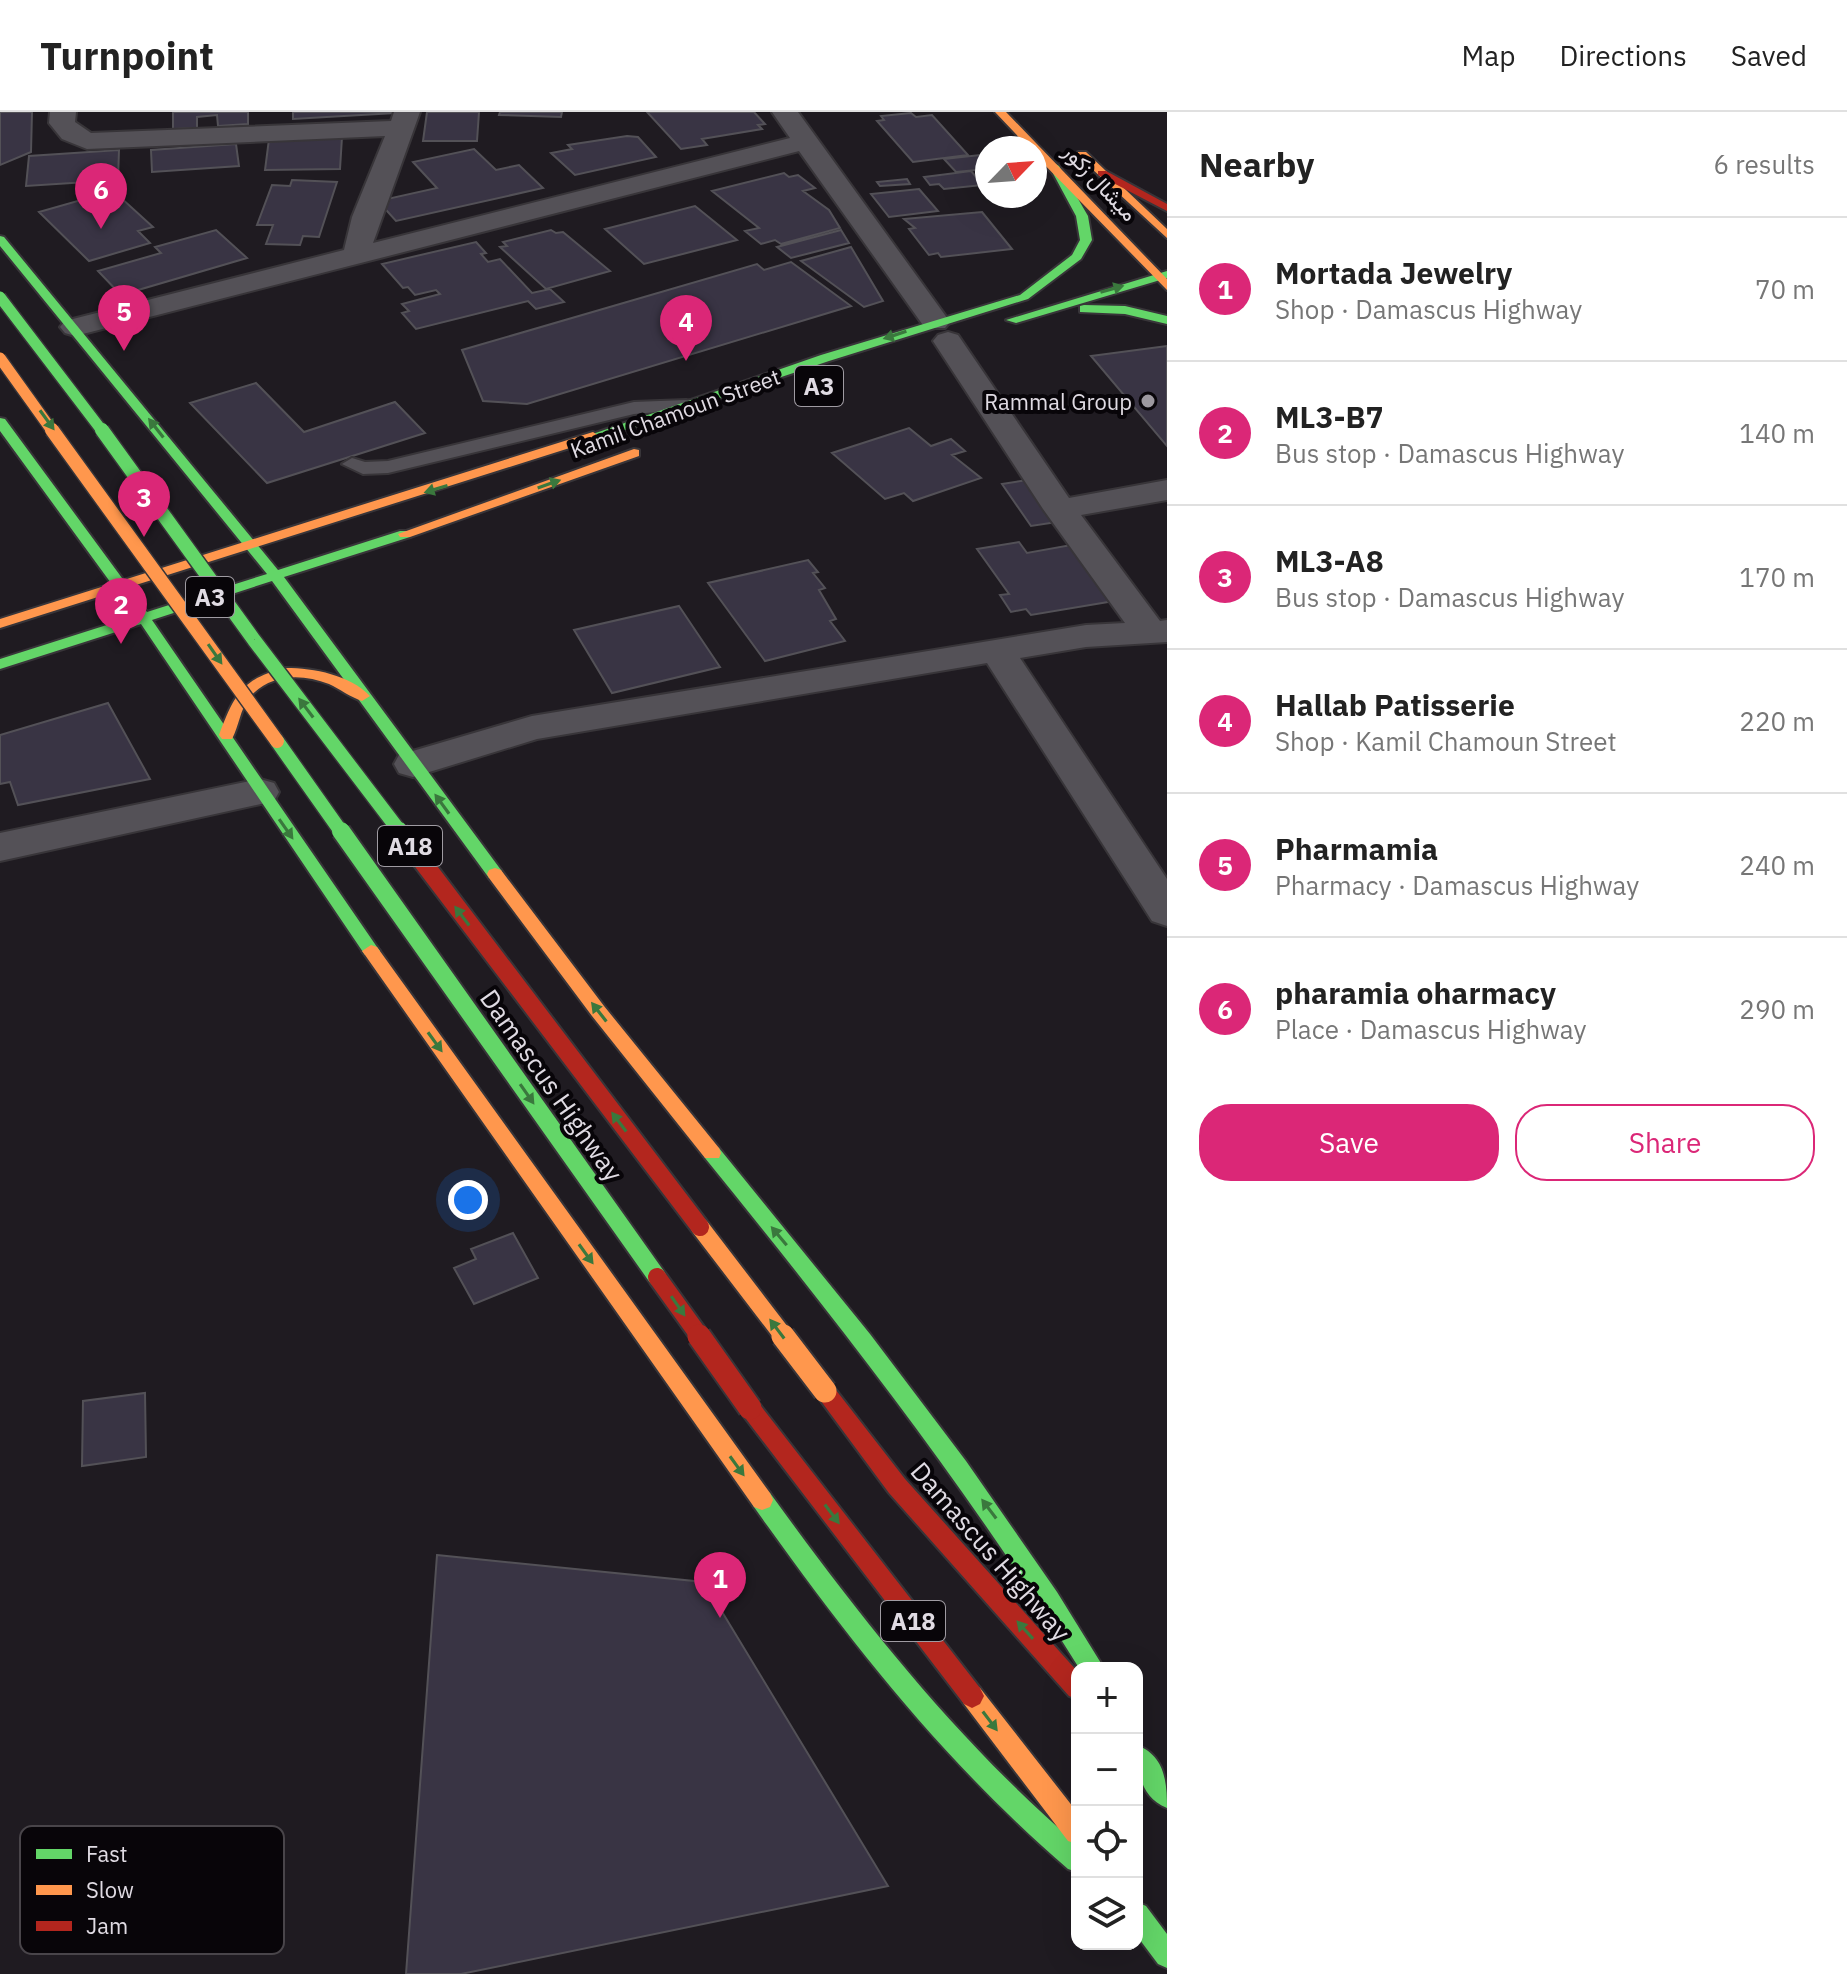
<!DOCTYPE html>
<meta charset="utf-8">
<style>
:root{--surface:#fff;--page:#f2f2f2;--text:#222;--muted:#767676;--line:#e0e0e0;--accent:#db2777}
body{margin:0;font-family:"IBM Plex Sans",Vazirmatn,sans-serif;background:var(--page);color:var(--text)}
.controls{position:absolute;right:24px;bottom:24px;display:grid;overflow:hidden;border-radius:16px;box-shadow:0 8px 32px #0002}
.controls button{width:72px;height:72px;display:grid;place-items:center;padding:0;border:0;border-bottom:2px solid var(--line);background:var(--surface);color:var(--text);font:40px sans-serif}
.compass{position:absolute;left:975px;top:24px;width:72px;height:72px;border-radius:50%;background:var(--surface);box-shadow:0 8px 32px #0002;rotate:65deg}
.you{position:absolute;left:468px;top:1088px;width:28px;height:28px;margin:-20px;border:6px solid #fff;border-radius:50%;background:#1a73e8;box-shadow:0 0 0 12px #1a73e833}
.badge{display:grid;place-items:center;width:52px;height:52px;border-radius:50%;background:var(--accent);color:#fff;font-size:26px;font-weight:700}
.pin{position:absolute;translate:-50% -66px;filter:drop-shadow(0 2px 4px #0008)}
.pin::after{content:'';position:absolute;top:42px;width:28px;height:24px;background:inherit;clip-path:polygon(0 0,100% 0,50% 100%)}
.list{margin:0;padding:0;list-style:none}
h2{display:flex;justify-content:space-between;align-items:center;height:104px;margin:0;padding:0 32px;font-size:34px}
h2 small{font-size:26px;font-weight:400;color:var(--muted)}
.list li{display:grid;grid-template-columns:52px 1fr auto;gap:24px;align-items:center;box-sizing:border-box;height:144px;padding:0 32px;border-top:2px solid var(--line)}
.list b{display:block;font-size:30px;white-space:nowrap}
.list p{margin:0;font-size:26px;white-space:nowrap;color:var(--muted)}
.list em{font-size:26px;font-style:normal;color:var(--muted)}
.actions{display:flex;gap:16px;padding:24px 32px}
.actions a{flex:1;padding:18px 0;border:2px solid var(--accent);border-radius:32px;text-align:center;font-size:28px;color:var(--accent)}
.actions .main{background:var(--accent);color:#fff}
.icon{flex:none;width:44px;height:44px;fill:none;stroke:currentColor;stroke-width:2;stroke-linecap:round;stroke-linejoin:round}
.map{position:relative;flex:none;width:1167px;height:1862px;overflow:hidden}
header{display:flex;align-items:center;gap:48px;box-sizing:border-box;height:112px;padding:0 40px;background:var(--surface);border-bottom:2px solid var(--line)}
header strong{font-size:38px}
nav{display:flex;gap:44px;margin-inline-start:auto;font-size:28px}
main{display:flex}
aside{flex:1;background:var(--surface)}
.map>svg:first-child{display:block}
.building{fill:#393444;stroke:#535157;stroke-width:2}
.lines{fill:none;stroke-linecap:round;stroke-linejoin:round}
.lane-casing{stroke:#383539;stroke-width:4}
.street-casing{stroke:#383539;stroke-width:4}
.fast-casing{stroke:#383539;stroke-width:4}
.slow-casing{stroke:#383539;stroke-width:4}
.jam-casing{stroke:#383539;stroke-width:4}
.lane{fill:#545157;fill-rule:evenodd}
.street{fill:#545157;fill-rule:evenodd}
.fast{fill:#63d668;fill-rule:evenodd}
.slow{fill:#ff974d;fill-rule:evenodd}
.jam{fill:#b3261e;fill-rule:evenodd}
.fast-bridge-far2-casing{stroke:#383539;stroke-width:14;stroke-linecap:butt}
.fast-bridge-far1-casing{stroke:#383539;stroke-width:17;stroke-linecap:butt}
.fast-bridge-casing{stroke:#383539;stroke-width:22;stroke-linecap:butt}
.slow-bridge-far3-casing{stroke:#383539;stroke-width:14;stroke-linecap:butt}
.slow-bridge-far2-casing{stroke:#383539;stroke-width:17;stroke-linecap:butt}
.slow-bridge-far1-casing{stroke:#383539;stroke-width:22;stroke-linecap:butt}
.slow-bridge-casing{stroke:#383539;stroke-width:27;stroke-linecap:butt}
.jam-bridge-far1-casing{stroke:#383539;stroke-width:22;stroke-linecap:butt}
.jam-bridge-casing{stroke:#383539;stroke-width:27;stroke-linecap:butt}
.fast-bridge-far2{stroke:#63d668;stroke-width:11}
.fast-bridge-far1{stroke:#63d668;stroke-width:14}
.fast-bridge{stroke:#63d668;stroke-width:18}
.slow-bridge-far3{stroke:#ff974d;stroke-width:11}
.slow-bridge-far2{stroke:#ff974d;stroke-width:14}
.slow-bridge-far1{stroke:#ff974d;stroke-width:18}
.slow-bridge{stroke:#ff974d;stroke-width:23}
.jam-bridge-far1{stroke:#b3261e;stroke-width:18}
.jam-bridge{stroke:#b3261e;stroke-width:23}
.oneway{fill:#3a783d}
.poi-dot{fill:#9c989f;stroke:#080509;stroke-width:3}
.labels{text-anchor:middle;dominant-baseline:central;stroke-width:8;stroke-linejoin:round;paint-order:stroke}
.far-street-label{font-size:22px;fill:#e0dbe3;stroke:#080509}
.far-poi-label{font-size:22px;fill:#e0dbe3;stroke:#080509;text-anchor:end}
.shield{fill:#080509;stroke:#9f9ba2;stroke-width:2}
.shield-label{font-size:24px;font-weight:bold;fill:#e0dbe3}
.street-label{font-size:26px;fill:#e0dbe3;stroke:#080509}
.key{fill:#080509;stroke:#49454a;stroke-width:2}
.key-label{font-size:22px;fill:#e0dbe3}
</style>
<header>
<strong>Turnpoint</strong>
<nav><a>Map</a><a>Directions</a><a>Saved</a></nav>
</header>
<main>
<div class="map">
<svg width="1167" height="1862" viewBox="0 0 1167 1862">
<rect width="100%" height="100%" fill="#1f1b21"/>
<!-- building -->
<path class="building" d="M 0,0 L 32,0 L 31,40 L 0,53 Z
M 173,0 L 248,0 L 248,12 L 218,14 L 217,3 L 197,5 L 197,16 L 173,17 Z
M 293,0 L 395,0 L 395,1 L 293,7 Z
M 427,0 L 479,0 L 477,29 L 423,29 Z
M 500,0 L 562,0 L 561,5 L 499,3 Z
M 647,0 L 754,0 L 765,12 L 758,13 L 762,17 L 702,27 L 707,33 L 681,37 Z
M 911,1 L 916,5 L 932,3 L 968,43 L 913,50 L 877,9 L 884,8 L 881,4 Z
M 627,24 L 638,25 L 656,45 L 575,63 L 551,41 L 572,37 L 568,33 Z
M 342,25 L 340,57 L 265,58 L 269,27 Z
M 236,32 L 239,54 L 152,60 L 151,38 Z
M 474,37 L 496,58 L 519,53 L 543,76 L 396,109 L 378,89 L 437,76 L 413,50 Z
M 119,38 L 118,68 L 26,74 L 29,44 Z
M 980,43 L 987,57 L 956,60 L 944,47 Z
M 971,59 L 983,73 L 944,77 L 939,72 L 930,73 L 924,65 Z
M 784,61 L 789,65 L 798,63 L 815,76 L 803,79 L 829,98 L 840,116 L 781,132 L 775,128 L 761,132 L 745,119 L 759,116 L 712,79 Z
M 907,67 L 910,72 L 880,74 L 877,70 Z
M 292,68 L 337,70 L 319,125 L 303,124 L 300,133 L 266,132 L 273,113 L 257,113 L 272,73 L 290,74 Z
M 919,77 L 938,99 L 889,105 L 871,82 Z
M 102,82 L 107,87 L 119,84 L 153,115 L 138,119 L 150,131 L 89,149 L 39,100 Z
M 695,94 L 737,128 L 644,152 L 605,117 Z
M 982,100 L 1012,137 L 941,145 L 938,141 L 929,143 L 909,117 L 915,116 L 904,107 Z
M 216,118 L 247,146 L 121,183 L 98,159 L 161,141 L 155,135 Z
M 551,118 L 556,121 L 563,120 L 610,159 L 546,177 L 500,135 L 507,134 L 503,130 Z
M 841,118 L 849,131 L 791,146 L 777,135 Z
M 476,130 L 486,141 L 481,142 L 488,150 L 500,147 L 532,181 L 550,177 L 564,190 L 536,197 L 528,189 L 416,217 L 402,201 L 409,199 L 402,192 L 440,182 L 436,178 L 415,183 L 408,175 L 403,176 L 382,152 Z
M 851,135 L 883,189 L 864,195 L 801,149 Z
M 791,150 L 851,194 L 527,292 L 483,289 L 462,238 L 757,152 L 764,158 Z
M 1167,234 L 1167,334 L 1091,244 Z
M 256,271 L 304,320 L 395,290 L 425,321 L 267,371 L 190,291 Z
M 909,316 L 931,334 L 951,327 L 965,339 L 952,343 L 981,366 L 913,389 L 904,381 L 885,387 L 832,341 Z
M 1027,368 L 1057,410 L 1031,414 L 1002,372 Z
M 1019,430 L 1027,441 L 1071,433 L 1114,489 L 1031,503 L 1026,497 L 1011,500 L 1000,483 L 1009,482 L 977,437 Z
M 808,448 L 818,460 L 813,461 L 825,476 L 819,478 L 836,507 L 830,509 L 845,529 L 765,549 L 708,471 Z
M 679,494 L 720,555 L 612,581 L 574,518 Z
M 108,591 L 150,667 L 18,693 L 10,670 L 0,672 L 0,623 Z
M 513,1121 L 538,1166 L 474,1192 L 454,1156 L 476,1147 L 471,1137 Z
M 145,1281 L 146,1345 L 82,1354 L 83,1289 Z
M 437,1443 L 704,1470 L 888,1774 L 461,1862 L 406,1862 Z"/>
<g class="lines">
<defs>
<path id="lane" d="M 686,288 L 692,289 L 692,297 L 634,302 L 388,361 L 363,362 L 342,352 L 352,346 L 365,350 L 388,349 L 634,290 Z"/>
<path id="street" d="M 50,0 L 76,0 L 75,10 L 91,21 L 391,9 L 394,0 L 420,0 L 373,131 L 790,26 L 772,0 L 798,0 L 950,210 L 945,216 L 925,216 L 799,39 L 75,224 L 65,221 L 60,215 L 65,209 L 344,138 L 352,105 L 385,24 L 87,37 L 62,27 L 49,11 Z
M 948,220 L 958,223 L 1069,386 L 1167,368 L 1167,388 L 1081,403 L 1160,509 L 1167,508 L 1167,530 L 1086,535 L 1020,546 L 1167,767 L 1167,814 L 1152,809 L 987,551 L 537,627 L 413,665 L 399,661 L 394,652 L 399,643 L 532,604 L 1086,513 L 1125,511 L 1043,397 L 933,229 L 938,223 Z
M 260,667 L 274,671 L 279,680 L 274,689 L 0,749 L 0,721 Z"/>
<path id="fast" d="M 1054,51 L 1059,54 L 1088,104 L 1092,128 L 1081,147 L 1028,187 L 829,249 L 598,327 L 587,324 L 821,243 L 1020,183 L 1072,143 L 1080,128 L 1076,104 L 1049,54 Z
M 0,124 L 4,125 L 278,458 L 400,419 L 410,419 L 410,425 L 284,465 L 501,758 L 503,762 L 501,766 L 489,766 L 272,469 L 152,508 L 377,835 L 380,839 L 377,843 L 365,843 L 141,512 L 0,557 L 0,547 L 135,504 L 0,319 L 0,306 L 5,307 L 147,500 L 267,462 L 0,134 Z
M 1167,159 L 1167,166 L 1016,211 L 1006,208 Z
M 1084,193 L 1125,194 L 1167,204 L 1167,212 L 1125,202 L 1080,200 L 1080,194 Z
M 712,1033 L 719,1036 L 870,1222 L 966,1349 L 1057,1480 L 1104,1556 L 1079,1556 C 968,1376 838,1210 705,1046 L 703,1041 L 705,1036 Z
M 762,1378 L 770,1381 C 862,1508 957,1629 1077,1732 L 1077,1760 L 1068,1757 C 941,1647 851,1531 754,1395 L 751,1388 L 754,1381 Z
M 1137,1633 C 1165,1644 1167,1670 1167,1696 C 1140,1685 1137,1659 1137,1633 Z
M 1137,1790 L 1146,1794 L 1167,1822 L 1167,1856 L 1158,1852 L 1137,1824 Z"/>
<path id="slow" d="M 995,0 L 1006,0 L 1167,167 L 1167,178 L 1035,43 L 1035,36 L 1029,36 Z
M 1078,40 L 1086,40 L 1167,117 L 1167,126 L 1078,44 Z
M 593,320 L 599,324 L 598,327 L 0,516 L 0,507 Z
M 634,337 L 639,338 L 639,344 L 410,425 L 400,425 L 398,422 Z
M 286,556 C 314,556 350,563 370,584 L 362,589 C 350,585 340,577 329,572 C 301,561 269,562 249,586 C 240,598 239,614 232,627 L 222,627 L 219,623 C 234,583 242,566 286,556 Z
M 495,756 L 501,758 L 604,894 L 719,1036 L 721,1041 L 719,1046 L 705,1046 L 592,904 L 489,766 L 487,762 L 489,758 Z
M 371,833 L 377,835 L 770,1381 L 773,1388 L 770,1395 L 762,1398 L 754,1395 L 365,843 L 362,839 Z
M 972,1572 L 980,1576 L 1077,1700 L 1077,1732 L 1068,1729 L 964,1592 L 960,1584 L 964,1576 Z"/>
<path id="jam" d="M 1098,59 L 1106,59 L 1167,92 L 1167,99 L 1098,63 Z
M 825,1270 L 832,1273 L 905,1367 L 1077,1559 L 1077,1587 L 1069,1584 L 889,1381 L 818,1285 L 815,1279 L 818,1273 Z
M 750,1287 L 757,1289 L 980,1576 L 984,1584 L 980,1592 L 972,1596 L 964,1592 L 743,1303 L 739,1296 L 743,1289 Z"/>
</defs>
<!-- lane casing -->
<use href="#lane" class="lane-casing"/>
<!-- street casing -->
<use href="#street" class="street-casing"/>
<!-- fast casing -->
<use href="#fast" class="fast-casing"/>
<!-- slow casing -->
<use href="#slow" class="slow-casing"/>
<!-- jam casing -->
<use href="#jam" class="jam-casing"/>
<!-- lane -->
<use href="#lane" class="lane"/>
<!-- street -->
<use href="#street" class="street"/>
<!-- fast -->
<use href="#fast" class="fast"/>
<!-- slow -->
<use href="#slow" class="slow"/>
<!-- jam -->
<use href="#jam" class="jam"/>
<defs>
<path id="fast-bridge-far2" d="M 0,185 L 103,320"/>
<path id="fast-bridge-far1" d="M 102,318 L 254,528 L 401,721
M 277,629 L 342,721"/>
<path id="fast-bridge" d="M 341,719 L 657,1165
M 399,719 L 403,724"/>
<path id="slow-bridge-far3" d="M 0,246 L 53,320"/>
<path id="slow-bridge-far2" d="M 52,318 L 277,629"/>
<path id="slow-bridge-far1" d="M 700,1115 L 785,1226"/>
<path id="slow-bridge" d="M 783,1224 L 825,1279"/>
<path id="jam-bridge-far1" d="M 403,724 L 700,1115
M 657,1165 L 701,1226"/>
<path id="jam-bridge" d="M 699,1224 L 750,1296"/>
</defs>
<!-- fast-bridge-far2 casing -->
<use href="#fast-bridge-far2" class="fast-bridge-far2-casing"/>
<!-- fast-bridge-far1 casing -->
<use href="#fast-bridge-far1" class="fast-bridge-far1-casing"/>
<!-- fast-bridge casing -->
<use href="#fast-bridge" class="fast-bridge-casing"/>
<!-- slow-bridge-far3 casing -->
<use href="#slow-bridge-far3" class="slow-bridge-far3-casing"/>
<!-- slow-bridge-far2 casing -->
<use href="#slow-bridge-far2" class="slow-bridge-far2-casing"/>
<!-- slow-bridge-far1 casing -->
<use href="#slow-bridge-far1" class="slow-bridge-far1-casing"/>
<!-- slow-bridge casing -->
<use href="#slow-bridge" class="slow-bridge-casing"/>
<!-- jam-bridge-far1 casing -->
<use href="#jam-bridge-far1" class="jam-bridge-far1-casing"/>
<!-- jam-bridge casing -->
<use href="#jam-bridge" class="jam-bridge-casing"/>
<!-- fast-bridge-far2 -->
<use href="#fast-bridge-far2" class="fast-bridge-far2"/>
<!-- fast-bridge-far1 -->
<use href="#fast-bridge-far1" class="fast-bridge-far1"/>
<!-- fast-bridge -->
<use href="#fast-bridge" class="fast-bridge"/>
<!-- slow-bridge-far3 -->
<use href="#slow-bridge-far3" class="slow-bridge-far3"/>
<!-- slow-bridge-far2 -->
<use href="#slow-bridge-far2" class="slow-bridge-far2"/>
<!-- slow-bridge-far1 -->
<use href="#slow-bridge-far1" class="slow-bridge-far1"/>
<!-- slow-bridge -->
<use href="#slow-bridge" class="slow-bridge"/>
<!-- jam-bridge-far1 -->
<use href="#jam-bridge-far1" class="jam-bridge-far1"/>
<!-- jam-bridge -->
<use href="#jam-bridge" class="jam-bridge"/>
</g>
<!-- one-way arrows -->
<defs><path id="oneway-solid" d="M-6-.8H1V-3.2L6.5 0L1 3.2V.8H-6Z" transform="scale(2)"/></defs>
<g class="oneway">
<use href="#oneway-solid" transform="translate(1112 177) rotate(-16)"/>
<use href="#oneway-solid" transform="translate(895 223) rotate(162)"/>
<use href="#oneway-solid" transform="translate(47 308) rotate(54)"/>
<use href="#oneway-solid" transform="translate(156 316) rotate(-128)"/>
<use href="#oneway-solid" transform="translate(549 372) rotate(-19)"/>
<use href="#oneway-solid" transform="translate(436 377) rotate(163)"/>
<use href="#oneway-solid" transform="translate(215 542) rotate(55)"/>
<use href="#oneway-solid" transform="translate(306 596) rotate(-127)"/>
<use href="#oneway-solid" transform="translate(442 692) rotate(-126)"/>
<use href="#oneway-solid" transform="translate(286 717) rotate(55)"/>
<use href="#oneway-solid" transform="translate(462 804) rotate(-127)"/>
<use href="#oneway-solid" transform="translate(599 900) rotate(-128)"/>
<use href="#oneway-solid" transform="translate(435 930) rotate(54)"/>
<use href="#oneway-solid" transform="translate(527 982) rotate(55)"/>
<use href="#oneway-solid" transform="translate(619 1010) rotate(-127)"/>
<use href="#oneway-solid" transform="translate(779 1124) rotate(-130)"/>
<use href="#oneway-solid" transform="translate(586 1142) rotate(54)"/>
<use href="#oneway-solid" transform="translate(678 1194) rotate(55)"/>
<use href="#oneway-solid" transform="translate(777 1217) rotate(-127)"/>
<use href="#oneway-solid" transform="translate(737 1354) rotate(54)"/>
<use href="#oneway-solid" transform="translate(989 1397) rotate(-127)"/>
<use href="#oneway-solid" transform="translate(832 1402) rotate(53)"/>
<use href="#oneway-solid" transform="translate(1025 1518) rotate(-132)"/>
<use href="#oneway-solid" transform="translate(990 1609) rotate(53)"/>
</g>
<!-- markers -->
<circle class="poi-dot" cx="1148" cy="289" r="8"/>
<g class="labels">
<!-- far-street labels -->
<g class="far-street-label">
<text transform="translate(1101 70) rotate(47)">ميشال زكور</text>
<text transform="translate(675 301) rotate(-20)">Kamil Chamoun Street</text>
</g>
<!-- far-poi labels -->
<g class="far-poi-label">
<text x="1132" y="289">Rammal Group</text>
</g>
<!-- shield labels -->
<g class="shield">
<rect x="795" y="254" width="48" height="40" rx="6"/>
<rect x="186" y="465" width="48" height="40" rx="6"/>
<rect x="378" y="714" width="64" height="40" rx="6"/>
<rect x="881" y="1489" width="64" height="40" rx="6"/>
</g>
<g class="shield-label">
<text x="819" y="274">A3</text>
<text x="210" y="485">A3</text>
<text x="410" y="734">A18</text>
<text x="913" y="1509">A18</text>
</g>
<!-- street labels -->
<g class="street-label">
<text transform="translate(552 973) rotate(55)">Damascus Highway</text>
<text transform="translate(991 1439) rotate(49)">Damascus Highway</text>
</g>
</g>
<!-- legend -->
<rect x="20" y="1714" width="264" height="128" rx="12" class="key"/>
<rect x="36" y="1737" width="36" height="10" fill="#63d668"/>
<rect x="36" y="1773" width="36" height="10" fill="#ff974d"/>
<rect x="36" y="1809" width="36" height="10" fill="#b3261e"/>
<g class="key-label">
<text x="86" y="1750">Fast</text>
<text x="86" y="1786">Slow</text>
<text x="86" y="1822">Jam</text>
</g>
</svg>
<div class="controls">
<button>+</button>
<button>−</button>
<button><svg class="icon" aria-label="locate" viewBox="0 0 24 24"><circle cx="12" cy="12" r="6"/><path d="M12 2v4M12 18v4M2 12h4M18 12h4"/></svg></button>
<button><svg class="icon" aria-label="layers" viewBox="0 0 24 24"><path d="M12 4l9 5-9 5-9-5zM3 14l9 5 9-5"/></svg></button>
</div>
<svg class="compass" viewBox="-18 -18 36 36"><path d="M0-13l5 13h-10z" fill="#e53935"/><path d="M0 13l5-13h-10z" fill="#767676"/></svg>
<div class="you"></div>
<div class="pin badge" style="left:720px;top:1506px">1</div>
<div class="pin badge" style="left:121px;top:532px">2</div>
<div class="pin badge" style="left:144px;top:425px">3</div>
<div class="pin badge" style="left:686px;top:249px">4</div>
<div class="pin badge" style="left:124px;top:239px">5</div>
<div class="pin badge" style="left:101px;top:117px">6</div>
</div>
<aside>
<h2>Nearby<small>6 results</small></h2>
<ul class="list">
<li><span class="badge">1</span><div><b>Mortada Jewelry</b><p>Shop · Damascus Highway</p></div><em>70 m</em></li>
<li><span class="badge">2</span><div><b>ML3-B7</b><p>Bus stop · Damascus Highway</p></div><em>140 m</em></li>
<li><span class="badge">3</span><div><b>ML3-A8</b><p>Bus stop · Damascus Highway</p></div><em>170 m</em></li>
<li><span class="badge">4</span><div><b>Hallab Patisserie</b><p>Shop · Kamil Chamoun Street</p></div><em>220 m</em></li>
<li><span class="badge">5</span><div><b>Pharmamia</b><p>Pharmacy · Damascus Highway</p></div><em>240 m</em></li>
<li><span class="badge">6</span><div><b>pharamia oharmacy</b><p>Place · Damascus Highway</p></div><em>290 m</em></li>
</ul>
<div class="actions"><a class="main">Save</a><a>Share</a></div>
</aside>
</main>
